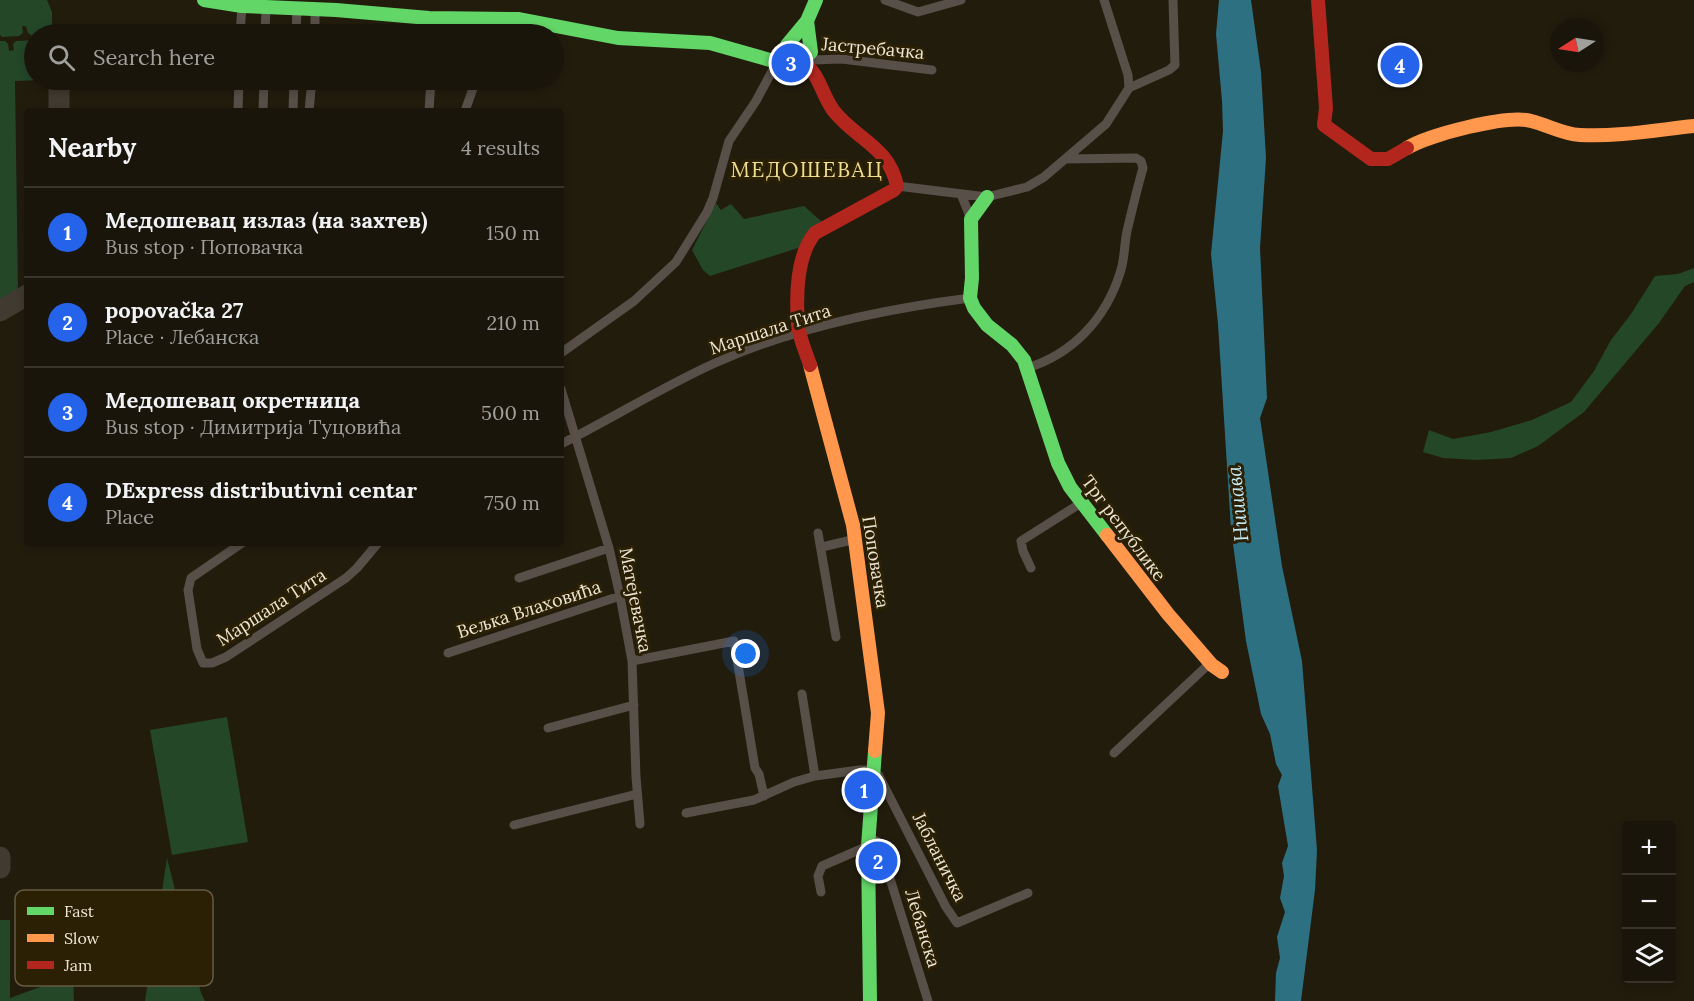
<!DOCTYPE html>
<meta charset="utf-8">
<style>
:root{--surface:#1a150a;--page:#231e13;--text:#f1f3f6;--muted:#9f9f9c;--line:#38342b;--accent:#2563eb}
body{margin:0;font-family:Lora,serif;background:var(--page);color:var(--text)}
.controls{position:absolute;right:18px;bottom:18px;display:grid;overflow:hidden;border-radius:6px;box-shadow:0 3px 9px #0003}
.controls button{width:54px;height:54px;display:grid;place-items:center;padding:0;border:0;border-bottom:2px solid var(--line);background:var(--surface);color:var(--text);font:30px sans-serif}
.compass{position:absolute;left:1550px;top:18px;width:54px;height:54px;border-radius:50%;background:var(--surface);box-shadow:0 3px 9px #0003;rotate:258deg}
.you{position:absolute;left:746px;top:654px;width:21px;height:21px;margin:-15px;border:4px solid #fff;border-radius:50%;background:#1a73e8;box-shadow:0 0 0 9px #1a73e833}
.badge{display:grid;place-items:center;width:39px;height:39px;border-radius:50%;background:var(--accent);color:#fff;font-size:20px;font-weight:700}
.pin{position:absolute;translate:-50% -50%;border:3px solid #fff;box-shadow:0 2px 6px #0006}
.list{margin:0;padding:0;list-style:none}
h2{display:flex;justify-content:space-between;align-items:center;height:78px;margin:0;padding:0 24px;font-size:26px}
h2 small{font-size:20px;font-weight:400;color:var(--muted)}
.list li{display:grid;grid-template-columns:39px 1fr auto;gap:18px;align-items:center;box-sizing:border-box;height:90px;padding:0 24px;border-top:2px solid var(--line)}
.list b{display:block;font-size:22px;white-space:nowrap}
.list p{margin:0;font-size:20px;white-space:nowrap;color:var(--muted)}
.list em{font-size:20px;font-style:normal;color:var(--muted)}
.icon{flex:none;width:33px;height:33px;fill:none;stroke:currentColor;stroke-width:2;stroke-linecap:round;stroke-linejoin:round}
.map{position:relative;flex:none;width:1694px;height:1001px;overflow:hidden}
.search{position:absolute;background:var(--surface);box-shadow:0 3px 9px #0003;left:24px;top:24px;width:540px;height:66px;display:flex;align-items:center;gap:15px;box-sizing:border-box;padding:0 21px;border-radius:33px;color:var(--muted);font-size:22px}
.panel{position:absolute;background:var(--surface);box-shadow:0 3px 9px #0003;left:24px;top:108px;width:540px;height:438px;border-radius:6px}
.map>svg:first-child{display:block}
.green{fill:#244728}
.water{fill:#2d7081}
.lines{fill:none;stroke-linecap:round;stroke-linejoin:round}
.taxiway{stroke:#403a30;stroke-width:21}
.street{stroke:#574f48;stroke-width:9}
.fast{stroke:#63d668;stroke-width:14}
.slow{stroke:#ff974d;stroke-width:14}
.jam{stroke:#b3261e;stroke-width:14}
.labels{text-anchor:middle;dominant-baseline:central;stroke-width:6;stroke-linejoin:round;paint-order:stroke}
.street-label{font-size:18px;fill:#ece5d5;stroke:#2b2004}
.water-label{font-size:20px;font-style:italic;fill:#c4ebf7;stroke:#2b2004}
.quarter-label{font-size:21px;letter-spacing:1.5px;fill:#f0de90;stroke:#2b2004}
.key{fill:#2b2004;stroke:#655b43;stroke-width:1.5}
.key-label{font-size:16px;fill:#ece5d5}
</style>
<div class="map">
<svg width="1694" height="1001" viewBox="0 0 1694 1001">
<rect width="100%" height="100%" fill="#221c0d"/>
<!-- green -->
<path class="green" d="M 0,0 L 47,0 L 52,12 L 52,34 L 32,36 L 28,33 L 26,26 L 22,26 L 23,33 L 19,36 L 2,37 L 0,35 Z
M 34,40 L 34,80 L 42,80 L 15,81 L 18,288 L 13,294 L 0,303 L 0,41 L 5,41 L 8,44 L 9,51 L 14,50 L 13,44 L 16,41 Z
M 716,203 L 721,210 L 731,204 L 744,219 L 804,206 L 822,222 L 798,248 L 710,276 L 703,270 L 692,250 Z
M 1694,268 L 1694,282 L 1685,286 L 1659,323 L 1584,412 L 1538,446 L 1511,458 L 1477,460 L 1443,458 L 1423,452 L 1429,430 L 1453,439 L 1491,432 L 1532,420 L 1571,402 L 1594,371 L 1611,340 L 1631,314 L 1655,276 L 1678,274 Z
M 227,717 L 248,842 L 172,855 L 150,730 Z
M 167,858 L 201,993 L 205,1001 L 145,1001 Z
M 0,920 L 10,920 L 10,998 L 73,975 L 74,1001 L 0,1001 Z"/>
<!-- water -->
<path class="water" d="M 1219,0 L 1251,0 L 1261,72 L 1266,158 L 1260,248 L 1267,398 L 1260,418 L 1282,566 L 1302,661 L 1317,850 L 1315,890 L 1301,1001 L 1275,1001 L 1276,973 L 1280,958 L 1277,937 L 1285,912 L 1280,898 L 1284,876 L 1282,863 L 1288,846 L 1278,786 L 1282,775 L 1276,764 L 1270,734 L 1261,714 L 1246,641 L 1231,529 L 1218,324 L 1211,254 L 1223,131 L 1222,101 L 1216,34 Z"/>
<g class="lines">
<!-- taxiway -->
<path class="taxiway" d="M 59,80 L 59,111
M 0,311 L 27,295
M 0,857 L 0,868"/>
<!-- street -->
<path class="street" d="M 885,0 L 918,12 L 961,0
M 429,18 L 430,34
M 240,34 L 242,6
M 265,34 L 266,7
M 296,34 L 297,9
M 315,34 L 315,9
M 493,34 L 498,19
M 812,60 L 842,59 L 932,70
M 1129,88 L 1169,70 L 1175,65 L 1173,0
M 238,111 L 239,80
M 263,111 L 264,80
M 293,111 L 294,80
M 309,111 L 312,80
M 429,111 L 431,80
M 465,111 L 476,80
M 897,186 L 987,197 L 1027,187 L 1044,177 L 1106,124 L 1129,88 L 1128,75 L 1104,0
M 961,194 L 971,219
M 561,353 L 634,301 L 676,262 L 707,212 L 713,198 L 729,141 L 756,101 L 777,62 L 787,48
M 1027,368 C 1073,354 1106,318 1120,273 C 1125,259 1124,245 1127,231 C 1132,210 1137,189 1143,168 L 1141,161 L 1136,158 L 1066,159
M 561,389 L 609,548 L 620,596 L 632,661 L 636,777 L 640,824
M 561,444 C 613,418 662,387 715,363 C 795,327 884,309 970,298
M 818,533 L 836,637
M 242,543 L 191,578 L 188,590 L 197,649 L 203,663 L 212,663 L 226,657 L 346,578 L 357,568 L 378,543
M 822,547 L 856,539
M 1031,568 L 1023,551 L 1021,541 L 1081,503
M 519,578 L 609,548
M 448,653 L 620,596
M 632,661 L 734,641 L 755,768 L 759,774 L 764,796
M 802,694 L 815,776
M 548,728 L 634,705
M 1114,753 L 1210,663
M 686,813 L 754,800 L 794,782 L 815,776 L 859,770 L 873,770 L 879,776 L 946,907 L 957,923 L 1028,893
M 514,825 L 637,794
M 869,838 L 873,839 L 879,843 L 928,1001
M 821,892 L 818,876 L 822,866 L 868,846"/>
<!-- fast -->
<path class="fast" d="M 204,0 L 242,6 L 336,10 L 429,18 L 519,19 L 618,38 L 710,43 L 777,62
M 807,21 L 811,52 L 803,60 C 793,60 788,55 787,45 L 807,21 L 816,0
M 987,197 L 971,219 L 972,278 L 970,298 L 974,308 L 987,325 L 1012,345 L 1024,360 L 1058,463 L 1070,487 L 1107,535
M 870,1001 L 868,846 L 875,751"/>
<!-- slow -->
<path class="slow" d="M 1407,148 C 1428,135 1508,114 1531,121 C 1548,125 1562,134 1580,135 C 1618,137 1656,130 1694,126
M 810,365 L 853,525 L 878,713 L 875,751
M 1107,535 L 1168,614 L 1212,665 L 1222,672"/>
<!-- jam -->
<path class="jam" d="M 1318,0 L 1326,108 L 1324,125 L 1371,159 L 1388,159 L 1407,148
M 801,60 C 821,76 820,91 833,110 C 855,139 889,146 897,186 L 894,190 L 815,233 C 796,256 796,296 798,324 C 799,338 806,352 810,365"/>
</g>
<g class="labels">
<!-- street labels -->
<g class="street-label">
<text transform="translate(873 48) rotate(5)">Јастребачка</text>
<text transform="translate(770 329) rotate(-18)">Маршала Тита</text>
<text transform="translate(1124 528) rotate(53)">Трг републике</text>
<text transform="translate(876 562) rotate(81)">Поповачка</text>
<text transform="translate(636 600) rotate(79)">Матејевачка</text>
<text transform="translate(271 607) rotate(-33)">Маршала Тита</text>
<text transform="translate(529 609) rotate(-18)">Вељка Влаховића</text>
<text transform="translate(940 857) rotate(63)">Јабланичка</text>
<text transform="translate(923 928) rotate(73)">Лебанска</text>
</g>
<!-- water labels -->
<g class="water-label">
<text transform="translate(1237 504) rotate(-96)">Нишава</text>
</g>
<!-- quarter labels -->
<g class="quarter-label">
<text x="807" y="169">МЕДОШЕВАЦ</text>
</g>
</g>
<!-- legend -->
<rect x="15" y="890" width="198" height="96" rx="9" class="key"/>
<rect x="27" y="907" width="27" height="8" fill="#63d668"/>
<rect x="27" y="934" width="27" height="8" fill="#ff974d"/>
<rect x="27" y="961" width="27" height="8" fill="#b3261e"/>
<g class="key-label">
<text x="64" y="917">Fast</text>
<text x="64" y="944">Slow</text>
<text x="64" y="971">Jam</text>
</g>
</svg>
<div class="controls">
<button>+</button>
<button>−</button>
<button><svg class="icon" aria-label="layers" viewBox="0 0 24 24"><path d="M12 4l9 5-9 5-9-5zM3 14l9 5 9-5"/></svg></button>
</div>
<svg class="compass" viewBox="-18 -18 36 36"><path d="M0-13l5 13h-10z" fill="#e53935"/><path d="M0 13l5-13h-10z" fill="#9f9f9c"/></svg>
<div class="you"></div>
<div class="pin badge" style="left:864px;top:790px">1</div>
<div class="pin badge" style="left:878px;top:861px">2</div>
<div class="pin badge" style="left:791px;top:63px">3</div>
<div class="pin badge" style="left:1400px;top:65px">4</div>
<div class="search"><svg class="icon" aria-label="search" viewBox="0 0 24 24"><circle cx="10" cy="10" r="6"/><path d="M15 15l6 6"/></svg>Search here</div>
<section class="panel">
<h2>Nearby<small>4 results</small></h2>
<ul class="list">
<li><span class="badge">1</span><div><b>Медошевац излаз (на захтев)</b><p>Bus stop · Поповачка</p></div><em>150 m</em></li>
<li><span class="badge">2</span><div><b>popovačka 27</b><p>Place · Лебанска</p></div><em>210 m</em></li>
<li><span class="badge">3</span><div><b>Медошевац окретница</b><p>Bus stop · Димитрија Туцовића</p></div><em>500 m</em></li>
<li><span class="badge">4</span><div><b>DExpress distributivni centar</b><p>Place</p></div><em>750 m</em></li>
</ul>
</section>
</div>
